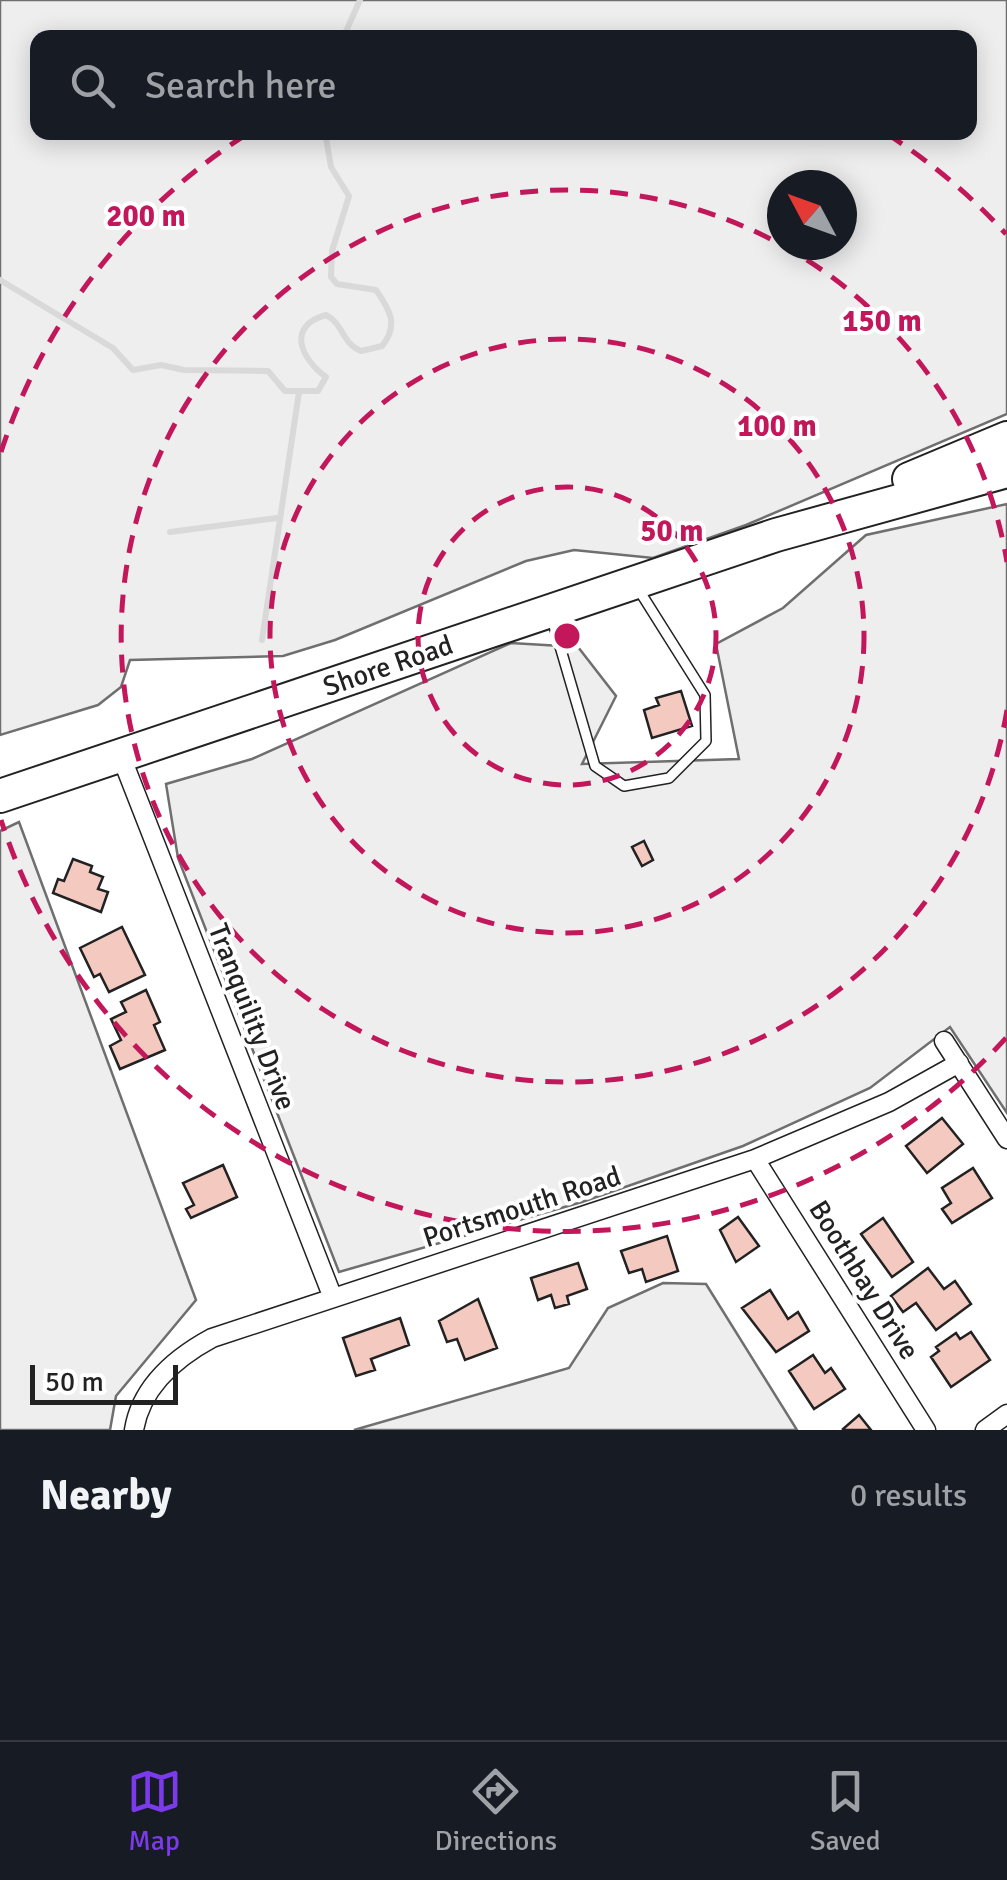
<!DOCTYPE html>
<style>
:root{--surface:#171b24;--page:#20242c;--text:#f1f3f6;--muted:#9ea1a6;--line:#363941;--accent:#7c3aed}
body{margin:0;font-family:Signika,sans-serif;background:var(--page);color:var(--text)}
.compass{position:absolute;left:767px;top:170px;width:90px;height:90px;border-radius:50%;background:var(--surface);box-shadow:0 5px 25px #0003;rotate:311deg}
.scale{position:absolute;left:30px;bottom:25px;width:148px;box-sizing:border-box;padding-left:10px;border:5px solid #222;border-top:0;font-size:28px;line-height:35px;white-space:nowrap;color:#222;-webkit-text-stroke:8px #fff;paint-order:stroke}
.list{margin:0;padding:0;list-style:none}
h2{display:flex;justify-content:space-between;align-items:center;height:130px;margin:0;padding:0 40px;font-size:42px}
h2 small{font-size:32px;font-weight:400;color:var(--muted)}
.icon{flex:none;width:55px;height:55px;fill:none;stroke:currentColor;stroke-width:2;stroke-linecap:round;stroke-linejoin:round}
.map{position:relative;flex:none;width:1007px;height:1430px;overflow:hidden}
.search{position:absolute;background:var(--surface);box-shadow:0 5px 25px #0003;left:30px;right:30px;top:30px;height:110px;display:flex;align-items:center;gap:25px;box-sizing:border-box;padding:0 35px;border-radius:20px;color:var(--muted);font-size:38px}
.sheet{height:310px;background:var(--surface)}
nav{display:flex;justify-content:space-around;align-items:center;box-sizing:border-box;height:140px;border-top:2px solid var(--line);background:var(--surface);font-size:28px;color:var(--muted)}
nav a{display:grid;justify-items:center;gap:5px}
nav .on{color:var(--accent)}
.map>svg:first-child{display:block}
.green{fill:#eee;stroke:#6f6f6f;stroke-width:2.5;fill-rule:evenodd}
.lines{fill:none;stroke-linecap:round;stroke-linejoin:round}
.stream{stroke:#d9d9d9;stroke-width:6}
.building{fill:#f3c9c0;stroke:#222;stroke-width:2.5}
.lane-casing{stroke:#222;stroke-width:12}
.street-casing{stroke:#222;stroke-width:21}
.highway-casing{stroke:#222;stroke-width:36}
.lane{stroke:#fff;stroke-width:9}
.street{stroke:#fff;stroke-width:18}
.highway{stroke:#fff;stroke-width:32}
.ring{fill:none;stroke:#c2185b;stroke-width:5;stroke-dasharray:18 12}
.labels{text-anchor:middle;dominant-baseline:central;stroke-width:8;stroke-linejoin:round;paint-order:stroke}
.street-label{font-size:28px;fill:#222;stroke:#fff}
.centre{fill:#c2185b;stroke:#fff;stroke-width:5}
.ring-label{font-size:30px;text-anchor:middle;font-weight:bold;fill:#c2185b;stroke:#fff;stroke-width:8;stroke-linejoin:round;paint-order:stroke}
</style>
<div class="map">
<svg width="1007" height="1430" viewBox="0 0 1007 1430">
<rect width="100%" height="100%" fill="#fff"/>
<!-- green -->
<path class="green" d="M 0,0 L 1007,0 L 1007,414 L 746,525 L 653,558 L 574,550 L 526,561 L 335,640 L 283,656 L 130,660 L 121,687 L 98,705 L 0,735 ZM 38,38 L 970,38 L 970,132 L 38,132 ZM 782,185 L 842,185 L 842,245 L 782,245 Z
M 1007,504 L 1007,1113 L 950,1027 L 870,1088 L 743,1146 L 582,1202 L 339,1272 L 178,858 L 166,784 L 252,759 L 511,643 L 578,647 L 616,696 L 582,764 L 739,759 L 716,644 L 783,608 L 866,535 Z
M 19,822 L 196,1300 L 116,1396 L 110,1430 L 0,1430 L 0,831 Z
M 663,1283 L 706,1284 L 797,1430 L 354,1430 L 569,1368 L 608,1308 Z"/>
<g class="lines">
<!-- stream -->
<path class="stream" d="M 343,38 L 360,0
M 0,280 L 113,348 L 133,370 L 161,365 L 184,370 L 268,371 L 285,391 L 318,391 L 326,377 C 301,359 286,326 326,315 C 344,324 342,344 361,351 L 382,346 C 399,325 390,310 376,290 L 337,284 L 331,277 L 332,251 L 349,196 L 331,167 L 325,132
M 170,532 L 277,518
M 262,640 L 299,392"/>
</g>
<!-- building -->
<path class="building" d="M 681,691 L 692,726 L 652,738 L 644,710 L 659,705 L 656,698 Z
M 644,841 L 653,860 L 642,866 L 632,847 Z
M 73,859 L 92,866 L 90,872 L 103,877 L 98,889 L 108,892 L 101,912 L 53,893 L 58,879 L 64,881 Z
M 122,927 L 145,975 L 109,992 L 100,974 L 94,977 L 80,948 Z
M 146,990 L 160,1022 L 154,1025 L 165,1050 L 120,1069 L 110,1046 L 121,1040 L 111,1019 L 126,1012 L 121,1002 Z
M 942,1118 L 963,1144 L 927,1173 L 906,1146 Z
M 223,1165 L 237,1197 L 191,1218 L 186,1209 L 194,1205 L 183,1183 Z
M 973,1168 L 992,1198 L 952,1223 L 942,1209 L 951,1203 L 942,1188 Z
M 738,1217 L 759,1246 L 736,1262 L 720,1230 Z
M 883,1218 L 913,1262 L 892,1277 L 861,1234 Z
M 667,1236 L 678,1271 L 646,1282 L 642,1269 L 629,1273 L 621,1251 Z
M 578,1263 L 587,1289 L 567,1296 L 569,1304 L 555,1308 L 551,1295 L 538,1300 L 531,1278 Z
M 928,1268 L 944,1289 L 955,1281 L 971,1304 L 936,1330 L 916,1303 L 903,1312 L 891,1296 Z
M 770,1290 L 788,1319 L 798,1312 L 809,1331 L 776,1352 L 742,1308 Z
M 478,1299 L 497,1348 L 465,1360 L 457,1339 L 447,1342 L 439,1321 Z
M 400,1318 L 409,1345 L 371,1359 L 375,1370 L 356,1376 L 343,1338 Z
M 971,1332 L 990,1360 L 951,1387 L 931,1357 L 939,1351 L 936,1347 L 956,1333 L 960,1339 Z
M 813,1355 L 825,1373 L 831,1368 L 845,1389 L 814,1409 L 789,1371 Z
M 859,1415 L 871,1430 L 844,1430 L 843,1429 Z"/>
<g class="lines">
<defs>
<path id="lane" d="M 552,619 L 595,766 L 624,786 L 669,778 L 706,741 L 705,695 L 637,587"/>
<path id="street" d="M 121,756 L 333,1298
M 944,1041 L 1007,1139
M 755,1159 L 926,1430
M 134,1430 C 141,1387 175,1358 212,1338 L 755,1159 L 889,1102 L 959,1063
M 985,1430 L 1007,1414"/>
<path id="highway" d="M 909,479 L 1007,438
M 0,796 L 776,535 L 1007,471"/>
</defs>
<!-- lane casing -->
<use href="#lane" class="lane-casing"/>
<!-- street casing -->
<use href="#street" class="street-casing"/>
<!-- highway casing -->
<use href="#highway" class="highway-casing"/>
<!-- lane -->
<use href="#lane" class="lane"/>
<!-- street -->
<use href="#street" class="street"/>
<!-- highway -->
<use href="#highway" class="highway"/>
</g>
<!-- distance rings -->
<g class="ring">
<circle cx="567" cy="636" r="149"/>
<circle cx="567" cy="636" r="297"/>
<path d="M1007 710A446 446 0 1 1 1007 562"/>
<path d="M1006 1038A595 595 0 0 1 1 820M1 452A595 595 0 0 1 247 134M887 134A595 595 0 0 1 1006 234"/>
</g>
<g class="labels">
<!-- street labels -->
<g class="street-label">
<text transform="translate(388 666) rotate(-19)">Shore Road</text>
<text transform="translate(252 1017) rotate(69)">Tranquility Drive</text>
<text transform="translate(522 1207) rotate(-18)">Portsmouth Road</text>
<text transform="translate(864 1280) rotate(58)">Boothbay Drive</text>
</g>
</g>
<circle cx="567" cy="636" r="15" class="centre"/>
<g class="ring-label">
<text x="146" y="226">200 m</text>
<text x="882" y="331">150 m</text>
<text x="777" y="436">100 m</text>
<text x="672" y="541">50 m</text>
</g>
</svg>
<svg class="compass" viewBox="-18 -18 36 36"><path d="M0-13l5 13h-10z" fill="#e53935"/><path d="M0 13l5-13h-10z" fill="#9ea1a6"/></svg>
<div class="scale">50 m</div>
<div class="search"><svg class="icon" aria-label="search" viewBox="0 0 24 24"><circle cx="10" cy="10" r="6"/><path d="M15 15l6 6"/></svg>Search here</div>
</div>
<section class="sheet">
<h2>Nearby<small>0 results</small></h2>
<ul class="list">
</ul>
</section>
<nav>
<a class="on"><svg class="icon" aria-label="map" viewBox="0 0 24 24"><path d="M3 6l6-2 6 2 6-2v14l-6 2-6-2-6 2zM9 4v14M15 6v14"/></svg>Map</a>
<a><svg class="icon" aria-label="directions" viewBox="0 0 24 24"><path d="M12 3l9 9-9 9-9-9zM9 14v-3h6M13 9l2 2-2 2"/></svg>Directions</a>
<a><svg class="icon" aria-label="saved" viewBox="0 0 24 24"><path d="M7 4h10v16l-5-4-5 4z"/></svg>Saved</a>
</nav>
